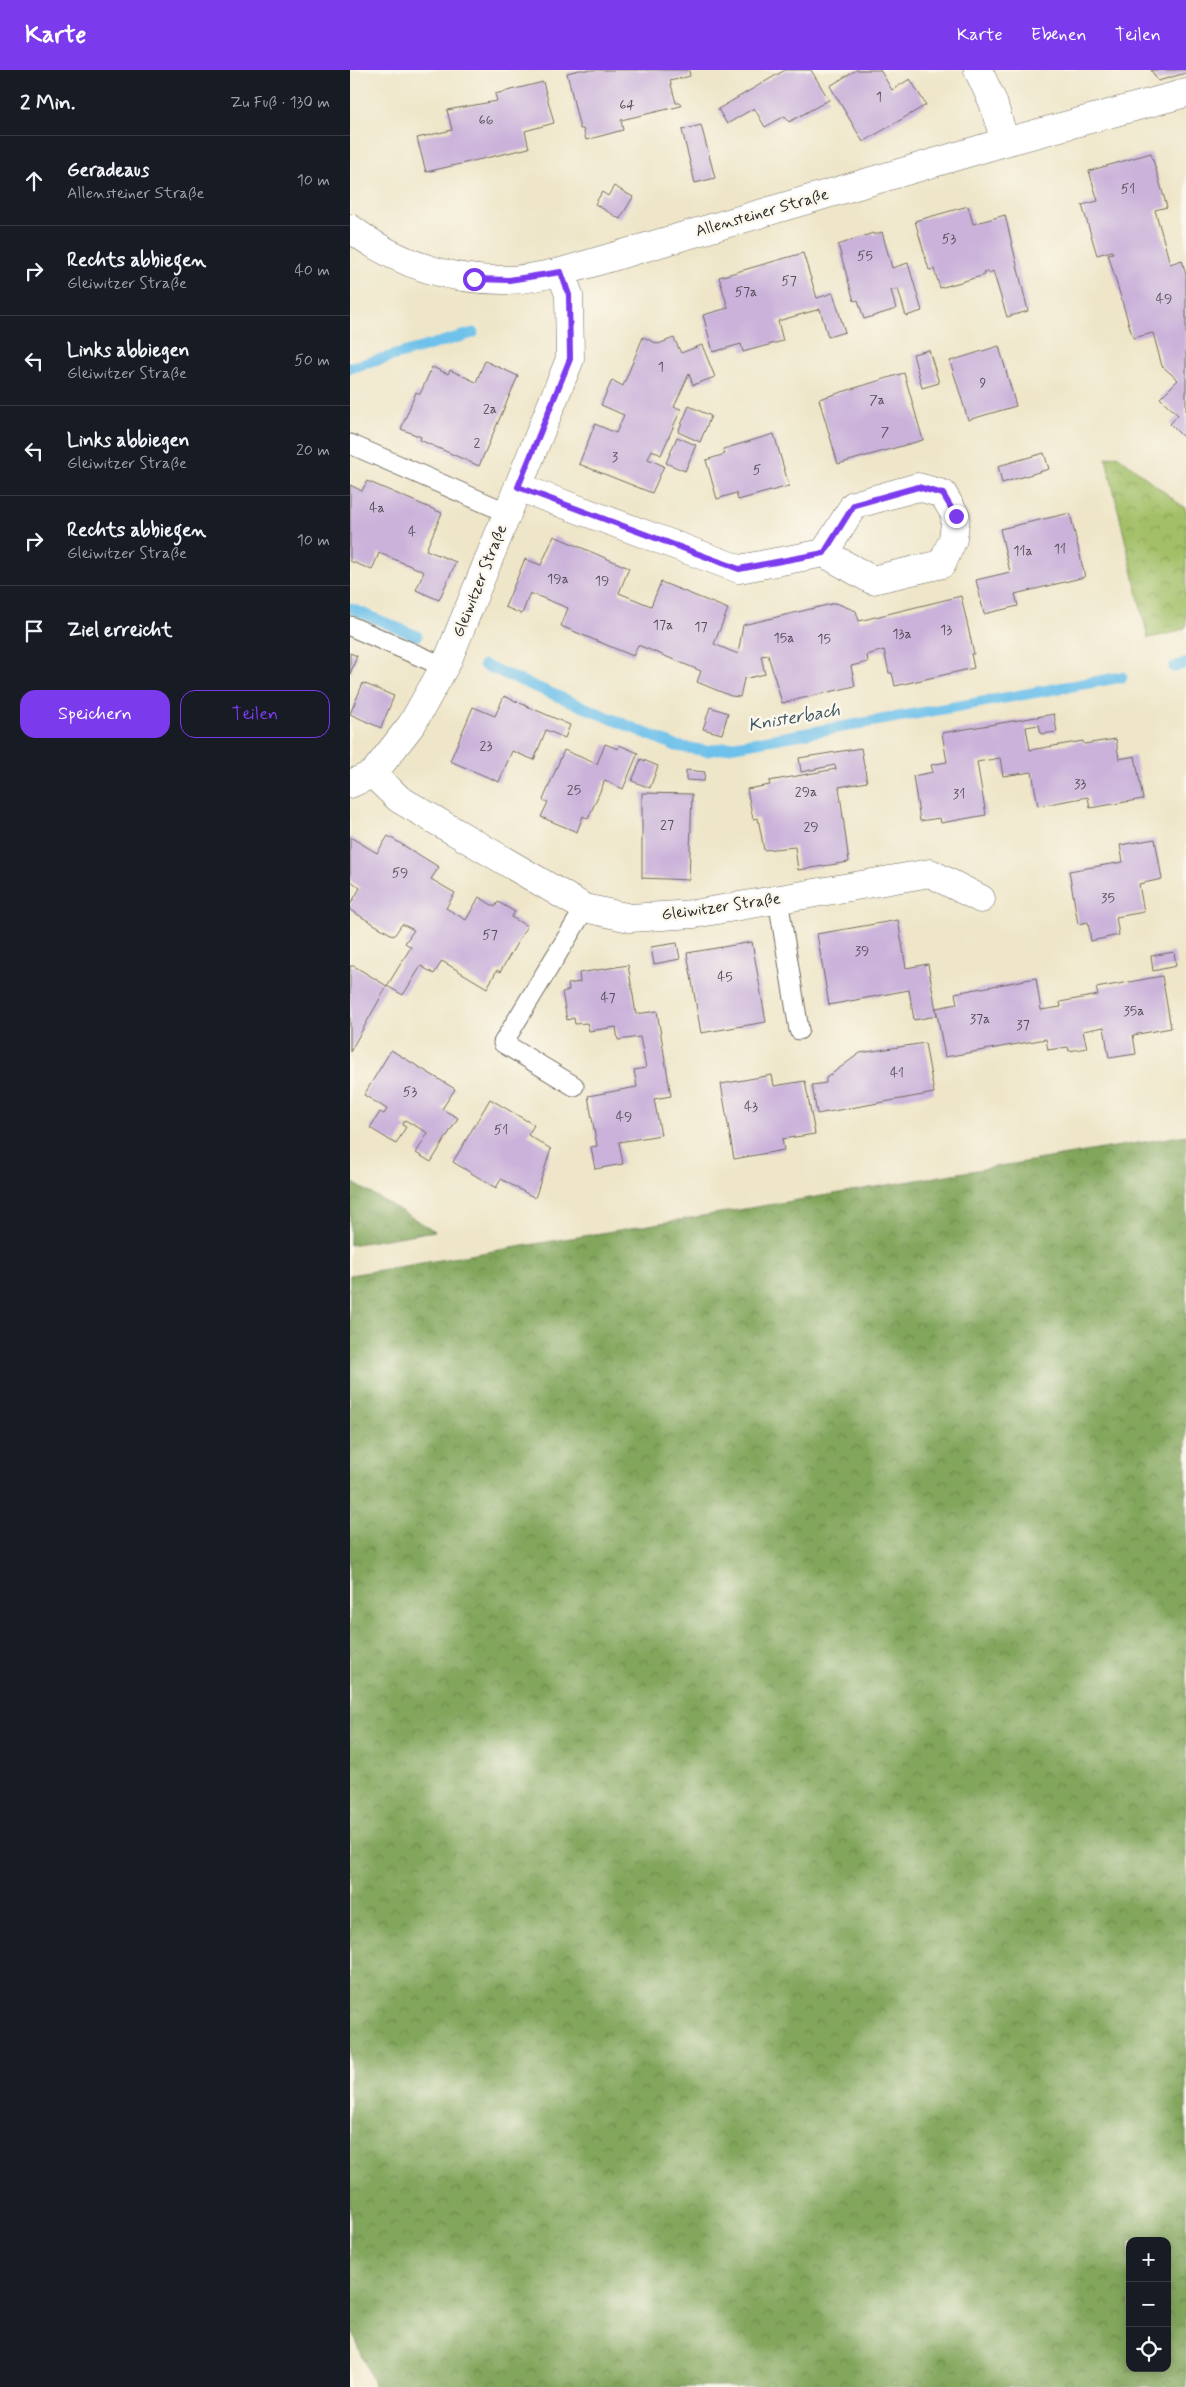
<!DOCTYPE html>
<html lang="de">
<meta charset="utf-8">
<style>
:root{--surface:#171b24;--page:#20242c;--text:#f1f3f6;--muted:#9ea1a6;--line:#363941;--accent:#7c3aed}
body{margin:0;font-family:Mynerve,sans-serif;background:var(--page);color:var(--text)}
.controls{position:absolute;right:15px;bottom:15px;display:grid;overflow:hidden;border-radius:10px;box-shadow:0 2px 12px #0003}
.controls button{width:45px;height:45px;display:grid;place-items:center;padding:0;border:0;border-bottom:1px solid var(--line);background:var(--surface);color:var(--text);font:25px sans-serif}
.stop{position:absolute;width:15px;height:15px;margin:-11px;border:4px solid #7c3aed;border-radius:50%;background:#fff}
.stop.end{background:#7c3aed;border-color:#fff;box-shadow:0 1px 5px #0008}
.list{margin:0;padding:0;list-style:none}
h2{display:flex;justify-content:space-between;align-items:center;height:65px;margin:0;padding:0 20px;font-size:21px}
h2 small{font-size:16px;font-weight:400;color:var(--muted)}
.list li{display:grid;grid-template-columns:32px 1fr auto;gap:15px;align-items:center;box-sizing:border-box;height:90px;padding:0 20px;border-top:1px solid var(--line)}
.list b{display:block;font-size:19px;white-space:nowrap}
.list p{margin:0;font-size:16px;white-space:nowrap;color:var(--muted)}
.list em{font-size:16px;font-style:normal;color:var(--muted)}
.actions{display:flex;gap:10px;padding:15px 20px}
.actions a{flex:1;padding:11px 0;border:1px solid var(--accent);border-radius:15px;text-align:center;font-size:18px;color:var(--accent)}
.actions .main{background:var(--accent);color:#fff}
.icon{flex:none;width:28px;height:28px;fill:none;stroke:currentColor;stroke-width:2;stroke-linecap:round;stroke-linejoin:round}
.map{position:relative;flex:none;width:836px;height:2317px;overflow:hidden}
header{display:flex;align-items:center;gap:30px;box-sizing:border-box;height:70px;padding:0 25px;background:var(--accent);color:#fff}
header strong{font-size:24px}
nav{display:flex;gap:28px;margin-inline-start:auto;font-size:18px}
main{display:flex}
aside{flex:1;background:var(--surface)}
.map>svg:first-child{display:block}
.forest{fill:url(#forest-crowns);stroke:#566844;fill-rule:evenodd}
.park{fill:url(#park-crowns);stroke:#677649}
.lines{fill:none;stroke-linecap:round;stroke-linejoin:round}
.stream{stroke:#6ec1ea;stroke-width:11}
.building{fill:#cab2da}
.lane-casing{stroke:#706c62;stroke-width:21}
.street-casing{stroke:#706c62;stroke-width:29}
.lane{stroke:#fff;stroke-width:19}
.street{stroke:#fff;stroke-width:28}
.route{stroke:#7c3aed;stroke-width:6}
.labels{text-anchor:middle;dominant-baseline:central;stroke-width:5;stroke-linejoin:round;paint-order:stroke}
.number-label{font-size:14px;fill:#534d57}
.street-label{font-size:16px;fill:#2b2b2b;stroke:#fbf7ec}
.water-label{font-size:18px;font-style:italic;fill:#3f5864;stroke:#fbf7ec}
</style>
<header>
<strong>Karte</strong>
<nav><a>Karte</a><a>Ebenen</a><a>Teilen</a></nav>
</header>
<main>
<aside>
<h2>2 Min.<small>Zu Fuß · 130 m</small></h2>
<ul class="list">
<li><svg class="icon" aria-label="ahead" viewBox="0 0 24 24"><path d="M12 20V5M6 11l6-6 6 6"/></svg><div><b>Geradeaus</b><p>Allensteiner Straße</p></div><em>10 m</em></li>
<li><svg class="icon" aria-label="right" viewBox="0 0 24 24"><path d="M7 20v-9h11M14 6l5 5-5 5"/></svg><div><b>Rechts abbiegen</b><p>Gleiwitzer Straße</p></div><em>40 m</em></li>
<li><svg class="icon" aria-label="left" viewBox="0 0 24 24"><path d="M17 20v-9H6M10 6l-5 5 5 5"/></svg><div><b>Links abbiegen</b><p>Gleiwitzer Straße</p></div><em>50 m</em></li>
<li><svg class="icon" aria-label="left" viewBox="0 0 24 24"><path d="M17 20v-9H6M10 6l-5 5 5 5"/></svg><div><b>Links abbiegen</b><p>Gleiwitzer Straße</p></div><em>20 m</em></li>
<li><svg class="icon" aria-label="right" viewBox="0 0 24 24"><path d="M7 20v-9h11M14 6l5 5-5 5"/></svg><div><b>Rechts abbiegen</b><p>Gleiwitzer Straße</p></div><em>10 m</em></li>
<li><svg class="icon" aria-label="arrive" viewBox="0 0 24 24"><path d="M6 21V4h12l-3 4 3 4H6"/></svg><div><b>Ziel erreicht</b></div></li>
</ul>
<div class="actions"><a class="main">Speichern</a><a>Teilen</a></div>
</aside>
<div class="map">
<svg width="836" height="2317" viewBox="0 0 836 2317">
<defs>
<pattern id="forest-crowns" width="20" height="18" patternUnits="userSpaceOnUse" patternTransform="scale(1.25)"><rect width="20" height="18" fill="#82a65c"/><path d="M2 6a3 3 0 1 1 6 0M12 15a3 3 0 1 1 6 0" fill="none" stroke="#6b874c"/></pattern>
<pattern id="park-crowns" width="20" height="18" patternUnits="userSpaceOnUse" patternTransform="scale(1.25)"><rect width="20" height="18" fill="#a3c067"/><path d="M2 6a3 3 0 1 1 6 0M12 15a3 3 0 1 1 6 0" fill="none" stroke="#859c55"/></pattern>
</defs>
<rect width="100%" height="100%" fill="#fbf7ec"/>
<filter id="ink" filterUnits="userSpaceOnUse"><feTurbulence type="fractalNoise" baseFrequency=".02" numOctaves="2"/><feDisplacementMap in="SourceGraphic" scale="10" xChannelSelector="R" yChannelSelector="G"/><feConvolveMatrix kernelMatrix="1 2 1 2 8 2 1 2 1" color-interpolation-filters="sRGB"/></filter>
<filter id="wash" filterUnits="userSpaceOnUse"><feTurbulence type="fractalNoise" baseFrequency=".0096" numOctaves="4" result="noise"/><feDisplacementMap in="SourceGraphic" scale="20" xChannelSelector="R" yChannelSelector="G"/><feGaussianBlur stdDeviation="1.12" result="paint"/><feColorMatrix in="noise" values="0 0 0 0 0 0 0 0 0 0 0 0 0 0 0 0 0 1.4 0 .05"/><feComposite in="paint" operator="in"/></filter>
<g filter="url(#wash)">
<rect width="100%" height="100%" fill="#efe6c9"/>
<!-- forest -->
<path class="forest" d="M 836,1065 L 836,2317 L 25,2317 L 0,2255 L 0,1205 ZM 780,2171 L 817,2171 L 817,2298 L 780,2298 Z
M 0,1111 L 85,1161 L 0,1175 Z"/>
<!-- park -->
<path class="park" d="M 767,385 L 836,439 L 836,557 L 823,563 L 798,568 L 756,388 Z"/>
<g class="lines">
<!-- stream -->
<path class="stream" d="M 0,298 L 123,263
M 0,538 L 67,566
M 134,595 L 326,676 L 357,681 L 772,607
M 824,597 L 836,593"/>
</g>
<g id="blocks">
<!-- building -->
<path class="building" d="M 229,0 L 339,0 L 340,6 L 320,11 L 326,33 L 330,33 L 331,36 L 271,50 L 273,60 L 236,70 L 233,59 L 230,59 L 217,3 Z
M 435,0 L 461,0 L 479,30 L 439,52 L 435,46 L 415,57 L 404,38 L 377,54 L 368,39 Z
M 506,0 L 530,0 L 542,20 L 560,9 L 576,35 L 513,72 L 480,16 Z
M 801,0 L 836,0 L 836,3 L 808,11 Z
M 193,12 L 204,53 L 175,61 L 179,78 L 76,102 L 67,68 L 102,60 L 97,40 L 147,31 L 145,24 Z
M 351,55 L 365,108 L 345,113 L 332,60 Z
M 801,83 L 817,137 L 805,140 L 813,168 L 820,194 L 832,190 L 836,205 L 836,370 L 820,354 L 828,345 L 810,328 L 828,310 L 812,296 L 803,263 L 783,268 L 758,184 L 763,183 L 762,181 L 747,185 L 732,135 L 748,131 L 739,101 Z
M 264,116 L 283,127 L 270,149 L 245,134 L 252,122 L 258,126 Z
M 618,136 L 623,154 L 655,145 L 678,241 L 657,247 L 643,201 L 640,203 L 634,201 L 635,205 L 590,218 L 584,199 L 579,200 L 565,151 Z
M 532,162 L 542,198 L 558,193 L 572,241 L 556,246 L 548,219 L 541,220 L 546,239 L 514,249 L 508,230 L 504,231 L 488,175 L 523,163 L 524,165 Z
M 453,183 L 467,228 L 483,223 L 495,262 L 478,267 L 470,239 L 428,251 L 433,271 L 393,282 L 391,274 L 363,282 L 353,245 L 378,238 L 369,207 Z
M 293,267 L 308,274 L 324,268 L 331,283 L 352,275 L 365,307 L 343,315 L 339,304 L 324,337 L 331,339 L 311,385 L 302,380 L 298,389 L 314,396 L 302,423 L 229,394 L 245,354 L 266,363 L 274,345 L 251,335 L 262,310 L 273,316 Z
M 649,276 L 666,336 L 618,350 L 600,291 Z
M 579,280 L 589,313 L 572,318 L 563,284 Z
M 135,291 L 168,306 L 129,396 L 70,370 L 71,367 L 51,359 L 66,322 L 70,324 L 82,297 L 98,304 L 100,300 L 126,312 Z
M 554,303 L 573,370 L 488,394 L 469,329 Z
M 339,336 L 361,346 L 350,372 L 328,362 Z
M 424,364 L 439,416 L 388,430 L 386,423 L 367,429 L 356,390 L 375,384 L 373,379 Z
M 327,367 L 346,375 L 335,401 L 316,393 Z
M 694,383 L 699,399 L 652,413 L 648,396 Z
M 17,411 L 92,443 L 76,480 L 106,492 L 89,530 L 66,520 L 74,502 L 68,499 L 29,483 L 22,500 L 0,491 L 0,415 L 12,421 Z
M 720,443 L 735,507 L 665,524 L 668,536 L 634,544 L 626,510 L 660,502 L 650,459 Z
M 204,466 L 279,498 L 269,523 L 301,536 L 311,512 L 378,539 L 364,574 L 388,584 L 393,555 L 486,533 L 506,541 L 509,551 L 611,526 L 624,584 L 621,584 L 624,598 L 545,616 L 542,603 L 539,603 L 534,580 L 517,585 L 518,592 L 501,596 L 505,616 L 432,633 L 418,585 L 411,586 L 415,604 L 394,609 L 390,627 L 381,626 L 347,612 L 351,601 L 288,575 L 283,586 L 211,556 L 218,538 L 180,523 L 172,544 L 155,537 L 175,489 L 191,495 Z
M 0,583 L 7,586 L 0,604 Z
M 13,613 L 44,626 L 31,658 L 0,644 Z
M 154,626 L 220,655 L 215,668 L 196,660 L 184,690 L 162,681 L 149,712 L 100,691 L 123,637 L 145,646 Z
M 360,637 L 378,643 L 372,664 L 353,659 Z
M 704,644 L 707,662 L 691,664 L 689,655 L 676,657 L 680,680 L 733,671 L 734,674 L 766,669 L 769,689 L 785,686 L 793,729 L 740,738 L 738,727 L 688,736 L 682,702 L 653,706 L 650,688 L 627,692 L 636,745 L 591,753 L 590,748 L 570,751 L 563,706 L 583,702 L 581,695 L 597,692 L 592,663 Z
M 255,674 L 268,679 L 269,675 L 288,683 L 273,719 L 255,710 L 238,749 L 233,746 L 227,762 L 191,747 L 198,732 L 193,730 L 214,680 L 247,694 Z
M 511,678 L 517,712 L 489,717 L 499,792 L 448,800 L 445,777 L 414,780 L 408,748 L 403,749 L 397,719 L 420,715 L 419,711 L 486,699 L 485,695 L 451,702 L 449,688 Z
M 291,689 L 308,696 L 300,718 L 282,711 Z
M 336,700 L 355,702 L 354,711 L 336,710 Z
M 292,723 L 342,724 L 339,810 L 292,808 Z
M 38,766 L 89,797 L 81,809 L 105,823 L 96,838 L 116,850 L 129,827 L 145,837 L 148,832 L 165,842 L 161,847 L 177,856 L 150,902 L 147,900 L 137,918 L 92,891 L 84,904 L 71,896 L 53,925 L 37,916 L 61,877 L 55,873 L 64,860 L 52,854 L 44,866 L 0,840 L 0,835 L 10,818 L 0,810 L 0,767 L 27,783 Z
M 805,769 L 812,809 L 789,814 L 794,842 L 766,847 L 769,865 L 741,871 L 738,852 L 728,854 L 719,801 L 773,792 L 770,775 Z
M 548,850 L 556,898 L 578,894 L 587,946 L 564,950 L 559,920 L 479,935 L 467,864 Z
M 402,872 L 416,952 L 351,963 L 337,883 Z
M 327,873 L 330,889 L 304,894 L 301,877 Z
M 824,882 L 826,896 L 803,901 L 801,886 Z
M 278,895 L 286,944 L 307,941 L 321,1026 L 304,1029 L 311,1065 L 269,1072 L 273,1094 L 245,1099 L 241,1077 L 247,1076 L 238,1026 L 287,1017 L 284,1000 L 296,998 L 290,967 L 268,970 L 266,957 L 239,961 L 237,953 L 225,954 L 224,948 L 217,950 L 212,922 L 219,920 L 218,914 L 230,912 L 229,903 Z
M 0,896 L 4,896 L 37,916 L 0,982 Z
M 812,906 L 821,958 L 783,965 L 786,984 L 759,988 L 754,957 L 733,961 L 737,978 L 719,981 L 718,977 L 698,980 L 696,969 L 595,987 L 586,938 L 607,934 L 605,923 L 686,908 L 691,940 L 711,937 L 710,932 L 748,925 L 746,918 Z
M 575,973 L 584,1023 L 467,1044 L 462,1015 L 476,1013 L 476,1008 L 510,983 Z
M 41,980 L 105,1019 L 92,1039 L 108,1048 L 81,1092 L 66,1083 L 78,1063 L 55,1050 L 52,1055 L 56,1057 L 46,1074 L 20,1058 L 30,1042 L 34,1044 L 37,1039 L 14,1025 Z
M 422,1005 L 424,1016 L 455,1011 L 465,1064 L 432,1069 L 434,1080 L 384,1089 L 371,1014 Z
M 140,1029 L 184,1055 L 178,1065 L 201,1079 L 185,1128 L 151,1109 L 146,1118 L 103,1092 Z"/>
</g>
</g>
<g filter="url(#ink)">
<use href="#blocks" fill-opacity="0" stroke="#706c62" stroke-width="1"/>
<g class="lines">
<defs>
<path id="lane" d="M 0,374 L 158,443
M 0,556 L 95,597
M 428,829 L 449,960
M 224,1016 L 153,973 L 235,838"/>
<path id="street" d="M 628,0 L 643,32 L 655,72
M 0,158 C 47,194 98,211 157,210 C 175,210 193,205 211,202 L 655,72 L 836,23
M 168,417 L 389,499 L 474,483 L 522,510 L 592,494 L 603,469 L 606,446 L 593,424 L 568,417 L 504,435 L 474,483
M 23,704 L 49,729 L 235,838 L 280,848 L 344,844 L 580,803 L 631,829
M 0,714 L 23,704 L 62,654 L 97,592 L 220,289 L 219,225 L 211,202"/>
</defs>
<!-- lane casing -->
<use href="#lane" class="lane-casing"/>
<!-- street casing -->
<use href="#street" class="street-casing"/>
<!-- lane -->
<use href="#lane" class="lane"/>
<!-- street -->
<use href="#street" class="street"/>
</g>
</g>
<g class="lines" filter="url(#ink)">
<!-- route -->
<path class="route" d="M 124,209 L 159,210 L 211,202 L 219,225 L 220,289 L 168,417 L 389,499 L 474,483 L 504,435 L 568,417 L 593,424 L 606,446"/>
</g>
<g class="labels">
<!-- number labels -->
<g class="number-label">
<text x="529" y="27">1</text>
<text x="277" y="35">64</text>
<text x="136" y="50">66</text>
<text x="778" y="119">51</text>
<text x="599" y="169">53</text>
<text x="515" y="186">55</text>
<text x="439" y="211">57</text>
<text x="396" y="222">57a</text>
<text x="814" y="229">49</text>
<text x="311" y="297">1</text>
<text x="633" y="313">9</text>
<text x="527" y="330">7a</text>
<text x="140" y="339">2a</text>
<text x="535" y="362">7</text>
<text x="127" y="373">2</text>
<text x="265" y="387">3</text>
<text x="407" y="400">5</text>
<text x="27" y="438">4a</text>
<text x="62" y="462">4</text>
<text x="710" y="479">11</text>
<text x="673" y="481">11a</text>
<text x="208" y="509">19a</text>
<text x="252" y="511">19</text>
<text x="313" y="555">17a</text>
<text x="351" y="557">17</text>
<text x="596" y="560">13</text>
<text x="552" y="564">13a</text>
<text x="434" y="568">15a</text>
<text x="474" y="569">15</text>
<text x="136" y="676">23</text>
<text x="730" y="714">33</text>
<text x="224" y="720">25</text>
<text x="456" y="722">29a</text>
<text x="609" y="724">31</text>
<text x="317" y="755">27</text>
<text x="461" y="757">29</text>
<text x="50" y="803">59</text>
<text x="758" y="828">35</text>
<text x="140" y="865">57</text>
<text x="512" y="881">39</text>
<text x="375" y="907">45</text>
<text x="258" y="928">47</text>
<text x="784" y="941">35a</text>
<text x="630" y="949">37a</text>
<text x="673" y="955">37</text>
<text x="547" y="1003">41</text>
<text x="60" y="1022">53</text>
<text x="401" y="1037">43</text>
<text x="274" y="1047">49</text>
<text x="151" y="1060">51</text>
</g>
<!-- street labels -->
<g class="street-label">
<text transform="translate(412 143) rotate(-16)">Allensteiner Straße</text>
<text transform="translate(130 511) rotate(-68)">Gleiwitzer Straße</text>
<text transform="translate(371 837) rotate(-8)">Gleiwitzer Straße</text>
</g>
<!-- water labels -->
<g class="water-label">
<text transform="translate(444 648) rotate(-10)">Knisterbach</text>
</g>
</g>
</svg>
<div class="controls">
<button>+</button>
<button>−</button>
<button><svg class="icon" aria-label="locate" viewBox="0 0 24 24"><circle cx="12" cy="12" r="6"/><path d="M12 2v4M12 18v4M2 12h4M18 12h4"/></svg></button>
</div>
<div class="stop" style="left:124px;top:209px"></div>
<div class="stop end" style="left:606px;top:446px"></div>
</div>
</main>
